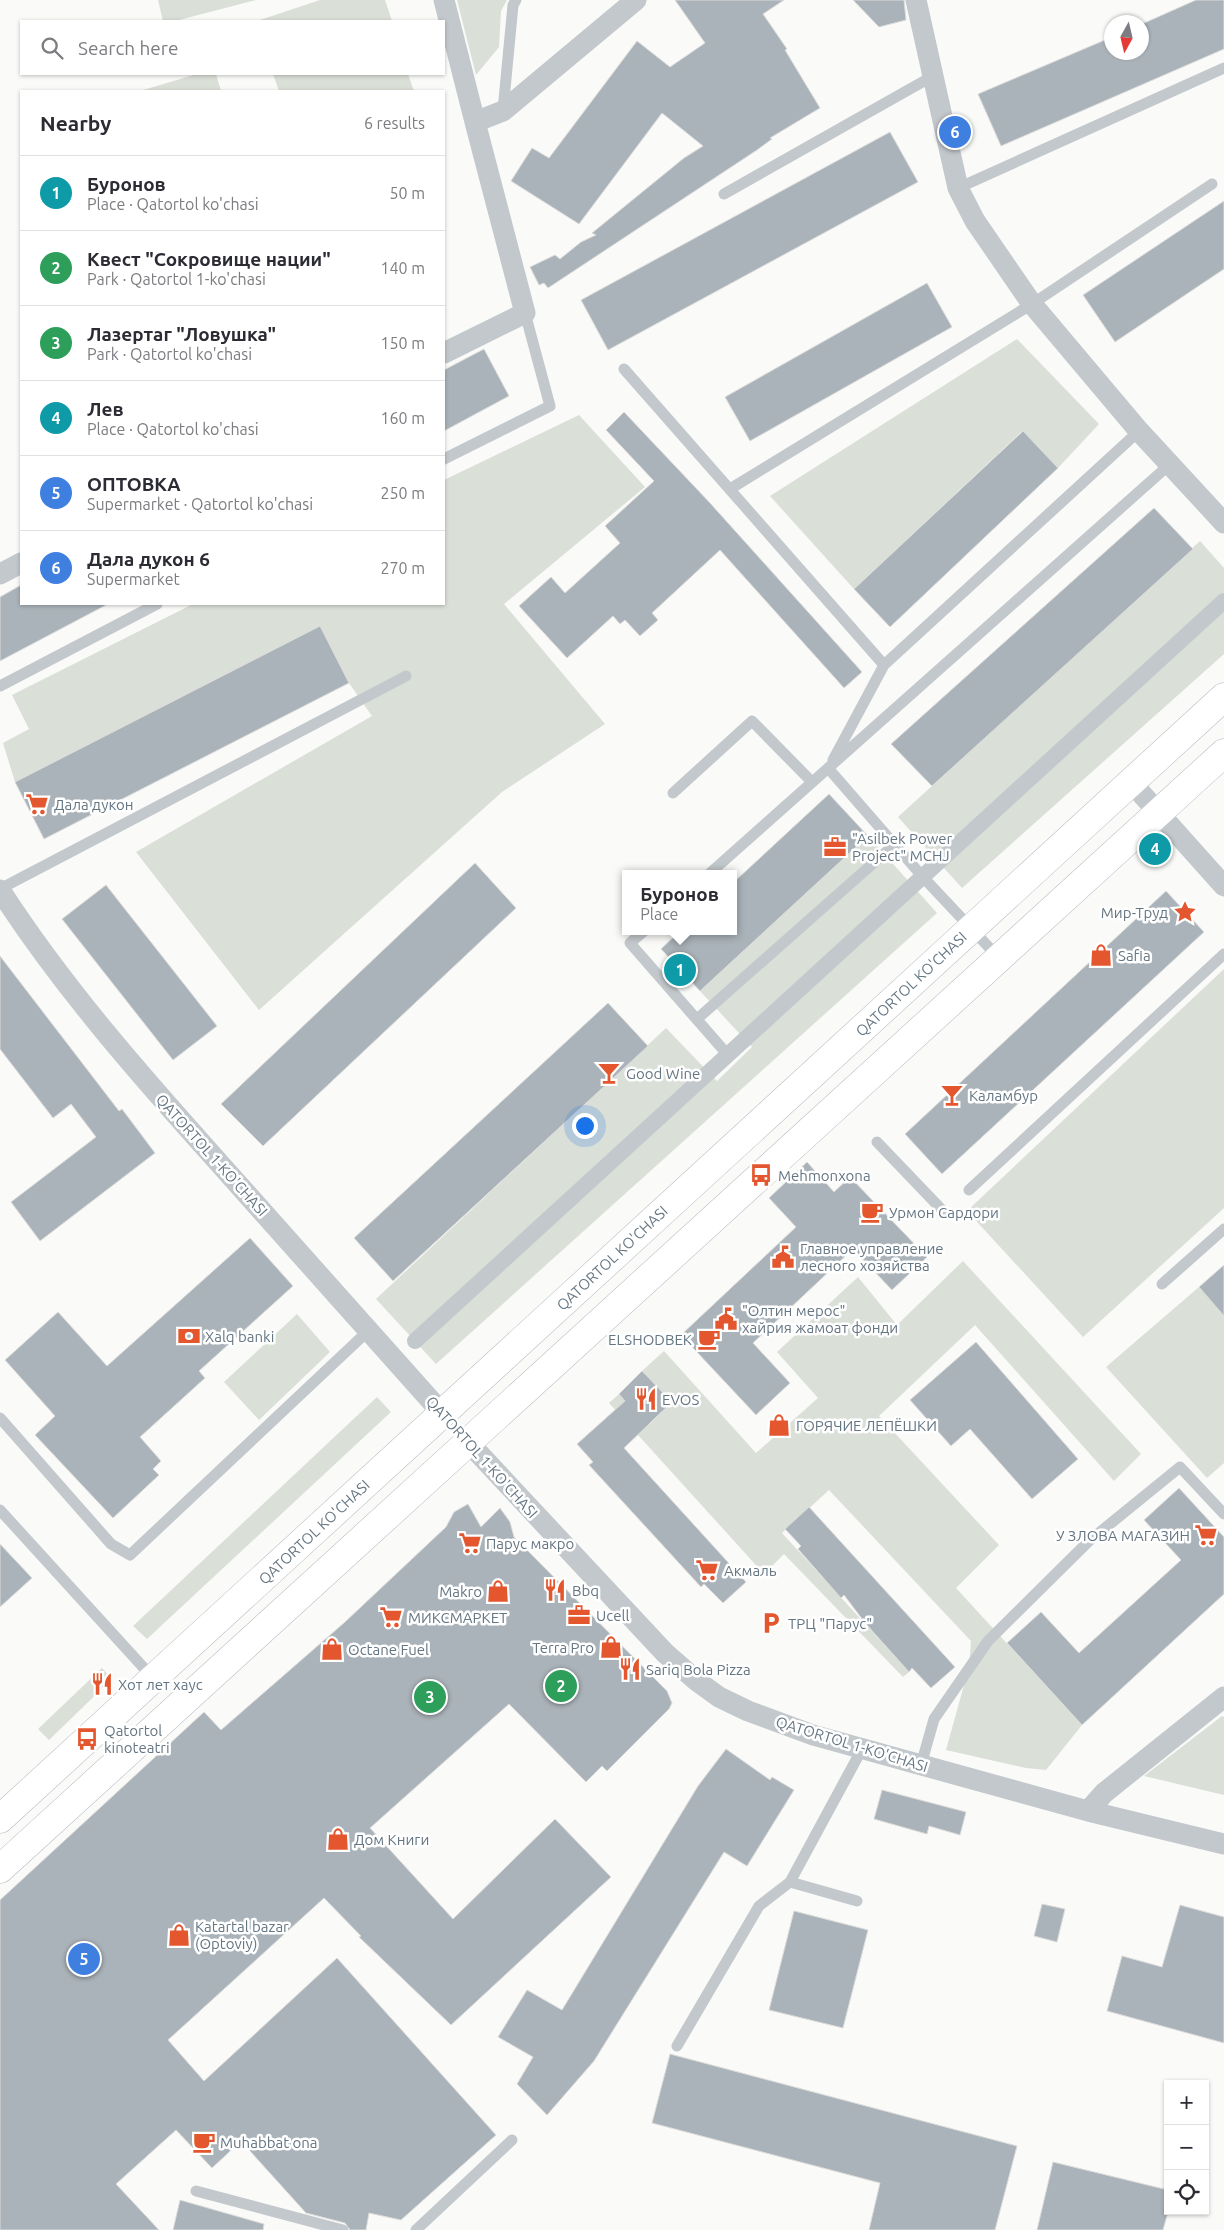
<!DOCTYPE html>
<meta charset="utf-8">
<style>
:root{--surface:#fff;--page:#f2f2f3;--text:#2b2b33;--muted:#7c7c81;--line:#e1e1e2;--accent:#7c3aed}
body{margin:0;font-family:Ubuntu,sans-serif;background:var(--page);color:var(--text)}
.controls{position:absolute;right:15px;bottom:15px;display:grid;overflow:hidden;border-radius:0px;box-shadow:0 1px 4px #0004}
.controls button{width:45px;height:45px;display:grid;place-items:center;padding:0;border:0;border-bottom:1px solid var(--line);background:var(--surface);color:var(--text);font:25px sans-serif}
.compass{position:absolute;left:1104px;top:15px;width:45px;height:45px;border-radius:50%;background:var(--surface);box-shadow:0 1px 4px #0004;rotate:188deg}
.you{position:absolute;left:584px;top:1125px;width:18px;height:18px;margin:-12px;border:4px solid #fff;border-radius:50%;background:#1a73e8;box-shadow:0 0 0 8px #1a73e833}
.badge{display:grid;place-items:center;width:32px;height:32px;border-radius:50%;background:var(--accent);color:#fff;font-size:16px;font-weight:700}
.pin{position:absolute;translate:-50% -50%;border:2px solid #fff;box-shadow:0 1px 5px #0006}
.popup{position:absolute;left:622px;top:870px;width:115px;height:65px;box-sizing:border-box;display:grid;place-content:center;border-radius:0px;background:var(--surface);filter:drop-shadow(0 1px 4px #0005);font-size:16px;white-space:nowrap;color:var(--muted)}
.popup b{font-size:19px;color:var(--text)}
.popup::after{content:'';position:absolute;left:50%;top:100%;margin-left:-10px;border:10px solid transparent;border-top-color:var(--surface)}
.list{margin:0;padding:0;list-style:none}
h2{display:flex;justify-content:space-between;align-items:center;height:65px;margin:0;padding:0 20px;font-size:21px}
h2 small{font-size:16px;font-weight:400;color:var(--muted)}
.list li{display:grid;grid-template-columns:32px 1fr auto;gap:15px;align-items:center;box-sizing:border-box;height:75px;padding:0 20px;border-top:1px solid var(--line)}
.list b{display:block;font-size:19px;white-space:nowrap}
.list p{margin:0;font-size:16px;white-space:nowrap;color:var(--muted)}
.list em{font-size:16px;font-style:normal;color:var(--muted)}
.icon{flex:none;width:28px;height:28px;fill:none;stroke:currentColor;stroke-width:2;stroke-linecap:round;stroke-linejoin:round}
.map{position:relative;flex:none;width:1224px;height:2230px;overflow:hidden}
.search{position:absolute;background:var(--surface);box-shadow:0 1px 4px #0004;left:20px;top:20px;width:425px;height:55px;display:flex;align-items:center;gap:12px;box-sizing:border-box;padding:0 18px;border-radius:0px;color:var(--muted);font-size:19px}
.panel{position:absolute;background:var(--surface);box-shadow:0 1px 4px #0004;left:20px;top:90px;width:425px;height:515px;border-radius:0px}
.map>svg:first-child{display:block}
.green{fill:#dadfd7}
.building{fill:#aab3b9;stroke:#dcdcda}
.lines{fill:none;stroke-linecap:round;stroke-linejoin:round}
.secondary-casing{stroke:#b3babf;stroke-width:29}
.service{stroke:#c3c8cc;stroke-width:11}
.pedestrian{stroke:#c3c8cc;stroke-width:16}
.minor{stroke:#c3c8cc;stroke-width:21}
.secondary{stroke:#fff;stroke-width:28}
.labels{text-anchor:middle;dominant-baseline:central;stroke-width:5;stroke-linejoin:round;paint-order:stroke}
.poi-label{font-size:15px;fill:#657683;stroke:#fff;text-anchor:start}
.street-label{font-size:15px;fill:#657683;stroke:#fff}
</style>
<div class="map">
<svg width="1224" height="2230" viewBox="0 0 1224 2230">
<rect width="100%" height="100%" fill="#fafaf8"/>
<!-- green -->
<path class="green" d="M 158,0 L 256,0 L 175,21 L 163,21 Z
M 320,0 L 385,0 L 392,21 L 257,21 Z
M 457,0 L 507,0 L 501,11 L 499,47 L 476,75 Z
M 197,74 L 216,74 L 221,91 L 140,91 Z
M 273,74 L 408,74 L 414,91 L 279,91 Z
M 1017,339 L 1099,424 L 1058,468 L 1022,431 L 854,589 L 770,496 Z
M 579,415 L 645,487 L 504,604 L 605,724 L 502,792 L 259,1010 L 136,852 L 372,716 L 349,683 L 320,626 L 15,782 L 3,743 L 29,729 L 12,695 L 193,604 L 444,604 L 444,480 Z
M 1200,541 L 1224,568 L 1224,654 L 962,888 L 898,817 Z
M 868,836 L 937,913 L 436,1364 L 376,1299 L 666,1028 L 717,1081 L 752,1047 L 700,991 Z
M 1224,969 L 1224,1208 L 1083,1337 L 967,1211 Z
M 963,1261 L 1141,1454 L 1114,1481 L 975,1325 L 879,1416 L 999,1545 L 956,1588 L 1082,1725 L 1046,1770 L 1026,1768 L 946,1750 L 969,1667 L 971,1641 L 829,1490 L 782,1533 L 909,1672 L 903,1677 L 784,1554 L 764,1574 L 609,1403 L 619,1394 L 649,1425 L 672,1402 L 642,1371 L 664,1351 L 756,1453 L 818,1398 L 777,1352 L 858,1277 L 897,1325 Z
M 1199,1287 L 1224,1316 L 1224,1463 L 1207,1478 L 1106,1367 Z
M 297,1314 L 330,1352 L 259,1420 L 224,1382 Z
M 377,1397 L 391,1412 L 147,1639 L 133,1626 Z
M 102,1668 L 112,1679 L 49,1740 L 38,1729 Z
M 1222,1716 L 1224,1717 L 1224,1795 L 1144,1776 Z"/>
<!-- building -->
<path class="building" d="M 675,0 L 784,0 L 763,14 L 787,49 L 785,50 L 820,108 L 770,138 L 772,139 L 757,150 L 548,288 L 544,283 L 539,285 L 530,267 L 555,255 L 560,259 L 581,242 L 596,235 L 592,233 L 684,158 L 703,146 L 662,113 L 579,224 L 511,181 L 532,148 L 549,158 L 637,41 L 670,67 L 705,43 Z
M 853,0 L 904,0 L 906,20 L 879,27 Z
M 1196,0 L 1224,0 L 1224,49 L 1001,146 L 978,94 L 1112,37 L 1112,52 L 1142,52 L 1142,24 Z
M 890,132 L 918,182 L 608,350 L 581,300 Z
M 1224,201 L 1224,269 L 1115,342 L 1083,295 Z
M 927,283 L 952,327 L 750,441 L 725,397 Z
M 484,349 L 509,396 L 444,431 L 444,370 Z
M 624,412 L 710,503 L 862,672 L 844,688 L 720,550 L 652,613 L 658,620 L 640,636 L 625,620 L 620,624 L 613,616 L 567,658 L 519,606 L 551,577 L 565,593 L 620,543 L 605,526 L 654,481 L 606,430 Z
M 1023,431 L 1058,468 L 890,627 L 854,589 Z
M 1154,508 L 1193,549 L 932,786 L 891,744 Z
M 21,585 L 21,604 L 108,604 L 0,661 L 0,597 Z
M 320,626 L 349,683 L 44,839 L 15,782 Z
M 829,794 L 868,836 L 700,991 L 661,949 L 680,931 L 734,931 L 734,882 Z
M 475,863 L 516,908 L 263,1146 L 221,1104 Z
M 106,885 L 217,1026 L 173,1060 L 62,919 Z
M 1166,891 L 1204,932 L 942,1174 L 905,1134 Z
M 0,956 L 119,1111 L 122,1109 L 155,1153 L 40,1241 L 11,1202 L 96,1137 L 71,1104 L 53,1118 L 0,1049 Z
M 608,1003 L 648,1046 L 393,1281 L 354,1238 Z
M 807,1162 L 834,1192 L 850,1177 L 927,1257 L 892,1290 L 853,1249 L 753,1343 L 790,1383 L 756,1415 L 681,1335 L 796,1227 L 769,1198 Z
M 250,1238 L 293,1286 L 199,1371 L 205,1378 L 140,1437 L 161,1461 L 153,1469 L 159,1475 L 113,1518 L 35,1435 L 55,1416 L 5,1360 L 58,1312 L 107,1366 Z
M 1224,1265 L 1224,1316 L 1199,1287 Z
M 976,1342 L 1078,1459 L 1032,1499 L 970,1429 L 951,1446 L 910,1400 Z
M 642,1371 L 672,1402 L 624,1448 L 746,1582 L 723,1603 L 704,1584 L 701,1587 L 657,1539 L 589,1465 L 593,1462 L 577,1444 L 625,1401 L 619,1394 Z
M 1179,1488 L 1224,1537 L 1224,1594 L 1082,1725 L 1007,1643 L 1041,1612 L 1079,1653 L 1181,1560 L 1144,1520 Z
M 468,1504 L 481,1527 L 500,1508 L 510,1522 L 514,1537 L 667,1691 L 672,1703 L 669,1709 L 607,1771 L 602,1766 L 586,1782 L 509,1704 L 370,1828 L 453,1919 L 555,1819 L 611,1877 L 451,2025 L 359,1937 L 361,1936 L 324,1898 L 168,2040 L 204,2081 L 337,1958 L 496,2135 L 401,2220 L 369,2213 L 366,2230 L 350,2230 L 345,2223 L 306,2213 L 241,2141 L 212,2168 L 176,2130 L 116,2184 L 159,2230 L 0,2230 L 0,1900 L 204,1712 L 221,1730 L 345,1622 L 446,1527 L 454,1512 Z
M 809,1507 L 955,1667 L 931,1688 L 912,1668 L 909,1672 L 866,1624 L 844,1595 L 841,1598 L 798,1549 L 801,1546 L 785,1529 Z
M 0,1544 L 32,1578 L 0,1607 Z
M 726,1749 L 770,1780 L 772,1777 L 794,1790 L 747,1866 L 724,1852 L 594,2061 L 547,2115 L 517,2084 L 533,2057 L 498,2037 L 527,1990 L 562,2010 L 698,1786 Z
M 882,1790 L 966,1812 L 960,1835 L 929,1826 L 927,1834 L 874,1819 Z
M 1042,1904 L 1065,1909 L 1057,1942 L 1034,1936 Z
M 1180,1905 L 1224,1917 L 1224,2043 L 1107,2011 L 1122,1956 L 1162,1967 Z
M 794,1911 L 868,1930 L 843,2028 L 769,2010 Z
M 670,2054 L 1017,2146 L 995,2230 L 869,2230 L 880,2183 L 652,2123 Z
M 1053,2162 L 1168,2190 L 1168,2212 L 1163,2230 L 1037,2230 Z
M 180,2200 L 264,2224 L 263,2230 L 173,2230 Z"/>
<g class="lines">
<defs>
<path id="secondary" d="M 0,1819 L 1224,697
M 0,1869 L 1224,753"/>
</defs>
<!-- secondary casing -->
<use href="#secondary" class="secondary-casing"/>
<!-- service -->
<path class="service" d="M 503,110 L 513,5 L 516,0
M 958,188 L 1224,68
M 724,194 L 933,76
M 624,369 L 884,665 L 1139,431
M 444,459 L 550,406 L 525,313
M 730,489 L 1032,304 L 1212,184
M 0,686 L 157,604
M 833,760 L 884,665
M 828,768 L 922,876 L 999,958
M 673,793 L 752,721 L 812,782
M 709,874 L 1169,465
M 0,889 L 406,676
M 644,931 L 630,943 L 727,1054
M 697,1019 L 895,844
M 877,1142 L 945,1213
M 969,1190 L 1224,954
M 1162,1284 L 1224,1229
M 0,1418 L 111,1544 L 130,1555 L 368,1331
M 0,1510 L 153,1678
M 921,1765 L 934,1719 L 988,1641 L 1089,1541 L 1180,1467 L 1224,1514
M 790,1882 L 857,1901
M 677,2046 L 759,1906 L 790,1882 L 862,1749
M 196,2191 L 343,2230
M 416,2230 L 512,2140"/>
<!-- pedestrian -->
<path class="pedestrian" d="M 415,1341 L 1224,601"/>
<!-- minor -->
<path class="minor" d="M 444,0 L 475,122 L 503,111 L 636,0
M 916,0 L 958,188 L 975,221 L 1032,304 L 1139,431 L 1224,523
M 444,353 L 525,313 L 475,122
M 0,574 L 21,563
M 1131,782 L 1224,886
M 0,890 C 64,989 142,1077 220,1164 C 294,1247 368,1330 442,1413
M 468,1442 L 665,1653 L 697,1681 L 719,1697 L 748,1711 L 813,1735 L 1088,1811 L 1224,1844
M 1088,1811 L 1104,1793 L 1224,1697"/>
<!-- secondary -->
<use href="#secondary" class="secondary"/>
</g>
<!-- icons -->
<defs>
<symbol id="supermarket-bare" viewBox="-9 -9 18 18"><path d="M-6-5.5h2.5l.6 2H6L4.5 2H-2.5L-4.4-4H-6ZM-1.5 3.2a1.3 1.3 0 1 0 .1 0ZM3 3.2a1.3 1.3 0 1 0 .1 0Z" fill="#e4572e" stroke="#fff" stroke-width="2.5" paint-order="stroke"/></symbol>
<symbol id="office-bare" viewBox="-9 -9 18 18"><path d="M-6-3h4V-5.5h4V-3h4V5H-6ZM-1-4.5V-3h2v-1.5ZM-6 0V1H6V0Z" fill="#e4572e" stroke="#fff" stroke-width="2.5" paint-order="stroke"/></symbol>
<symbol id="sight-bare" viewBox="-9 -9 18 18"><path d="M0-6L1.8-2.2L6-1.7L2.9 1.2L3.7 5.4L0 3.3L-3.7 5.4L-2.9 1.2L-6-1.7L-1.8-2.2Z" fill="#e4572e" stroke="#fff" stroke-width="2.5" paint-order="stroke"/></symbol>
<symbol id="shop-bare" viewBox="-9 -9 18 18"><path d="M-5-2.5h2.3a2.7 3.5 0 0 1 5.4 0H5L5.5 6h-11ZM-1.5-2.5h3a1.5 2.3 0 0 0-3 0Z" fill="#e4572e" stroke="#fff" stroke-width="2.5" paint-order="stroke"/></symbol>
<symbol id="bar-bare" viewBox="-9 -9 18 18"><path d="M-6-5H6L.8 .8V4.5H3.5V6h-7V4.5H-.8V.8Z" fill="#e4572e" stroke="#fff" stroke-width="2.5" paint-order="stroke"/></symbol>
<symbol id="bus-bare" viewBox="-9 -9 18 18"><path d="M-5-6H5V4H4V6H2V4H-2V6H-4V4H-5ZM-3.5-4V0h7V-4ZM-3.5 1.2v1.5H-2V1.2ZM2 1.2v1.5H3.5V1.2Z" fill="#e4572e" stroke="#fff" stroke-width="2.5" paint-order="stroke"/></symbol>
<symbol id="cafe-bare" viewBox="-9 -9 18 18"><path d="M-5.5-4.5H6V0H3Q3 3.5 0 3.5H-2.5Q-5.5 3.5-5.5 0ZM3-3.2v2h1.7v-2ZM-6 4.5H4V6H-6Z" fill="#e4572e" stroke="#fff" stroke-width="2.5" paint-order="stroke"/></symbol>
<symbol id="civic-bare" viewBox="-9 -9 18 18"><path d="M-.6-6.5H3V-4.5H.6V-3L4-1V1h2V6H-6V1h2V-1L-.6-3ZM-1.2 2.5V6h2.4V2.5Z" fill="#e4572e" stroke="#fff" stroke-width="2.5" paint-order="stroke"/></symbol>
<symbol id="bank-bare" viewBox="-9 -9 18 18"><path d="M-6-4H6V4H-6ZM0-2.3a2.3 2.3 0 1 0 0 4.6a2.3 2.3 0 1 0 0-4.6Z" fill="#e4572e" stroke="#fff" stroke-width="2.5" paint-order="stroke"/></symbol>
<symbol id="restaurant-bare" viewBox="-9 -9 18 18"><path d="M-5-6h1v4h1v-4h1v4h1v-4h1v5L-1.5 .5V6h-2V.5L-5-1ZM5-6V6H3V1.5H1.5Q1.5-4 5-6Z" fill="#e4572e" stroke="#fff" stroke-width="2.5" paint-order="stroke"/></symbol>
<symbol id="parking-bare" viewBox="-9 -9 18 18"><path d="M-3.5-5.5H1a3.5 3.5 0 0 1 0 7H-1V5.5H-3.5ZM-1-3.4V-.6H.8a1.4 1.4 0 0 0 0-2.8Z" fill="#e4572e" stroke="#fff" stroke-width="2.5" paint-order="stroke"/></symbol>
</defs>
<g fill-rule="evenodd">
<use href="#supermarket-bare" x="21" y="788" width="32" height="32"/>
<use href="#office-bare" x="819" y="831" width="32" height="32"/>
<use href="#sight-bare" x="1169" y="896" width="32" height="32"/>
<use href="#shop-bare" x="1085" y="939" width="32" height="32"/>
<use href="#bar-bare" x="593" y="1057" width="32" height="32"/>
<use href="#bar-bare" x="936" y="1079" width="32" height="32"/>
<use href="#bus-bare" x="745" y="1159" width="32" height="32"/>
<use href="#cafe-bare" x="856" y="1196" width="32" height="32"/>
<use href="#civic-bare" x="767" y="1241" width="32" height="32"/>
<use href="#civic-bare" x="710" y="1303" width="32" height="32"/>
<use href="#bank-bare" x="173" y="1320" width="32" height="32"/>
<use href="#cafe-bare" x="693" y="1323" width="32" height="32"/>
<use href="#restaurant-bare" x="630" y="1383" width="32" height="32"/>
<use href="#shop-bare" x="763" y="1409" width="32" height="32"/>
<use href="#supermarket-bare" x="1190" y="1519" width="32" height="32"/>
<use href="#supermarket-bare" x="454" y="1527" width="32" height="32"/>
<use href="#supermarket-bare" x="691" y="1554" width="32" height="32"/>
<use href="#restaurant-bare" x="539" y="1574" width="32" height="32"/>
<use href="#shop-bare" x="482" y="1575" width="32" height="32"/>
<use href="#office-bare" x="563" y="1599" width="32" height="32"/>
<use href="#supermarket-bare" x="375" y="1601" width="32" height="32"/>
<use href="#parking-bare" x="755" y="1607" width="32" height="32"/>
<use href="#shop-bare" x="595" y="1631" width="32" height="32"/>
<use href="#shop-bare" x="316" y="1633" width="32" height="32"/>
<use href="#restaurant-bare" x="614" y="1653" width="32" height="32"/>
<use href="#restaurant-bare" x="86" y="1668" width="32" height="32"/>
<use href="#bus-bare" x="71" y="1723" width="32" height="32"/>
<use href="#shop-bare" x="322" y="1823" width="32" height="32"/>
<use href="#shop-bare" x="163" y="1919" width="32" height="32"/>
<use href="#cafe-bare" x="188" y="2126" width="32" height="32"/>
</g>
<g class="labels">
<!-- poi labels -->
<g class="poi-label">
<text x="54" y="804">Дала дукон</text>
<text x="852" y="838">"Asilbek Power<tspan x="852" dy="17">Project" MCHJ</tspan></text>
<text x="1168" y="912" text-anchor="end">Мир-Труд</text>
<text x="1118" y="955">Safia</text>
<text x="626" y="1073">Good Wine</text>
<text x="969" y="1095">Каламбур</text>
<text x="778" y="1175">Mehmonxona</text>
<text x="889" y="1212">Урмон Сардори</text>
<text x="800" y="1248">Главное управление<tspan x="800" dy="17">лесного хозяйства</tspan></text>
<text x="742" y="1310">"Олтин мерос"<tspan x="742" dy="17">хайрия жамоат фонди</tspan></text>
<text x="205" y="1336">Xalq banki</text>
<text x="692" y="1339" text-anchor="end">ELSHODBEK</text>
<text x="662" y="1399">EVOS</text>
<text x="796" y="1425">ГОРЯЧИЕ ЛЕПЁШКИ</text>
<text x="1190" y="1535" text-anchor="end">У ЗЛОВА МАГАЗИН</text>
<text x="486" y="1543">Парус макро</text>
<text x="724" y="1570">Акмаль</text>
<text x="572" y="1590">Bbq</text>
<text x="482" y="1591" text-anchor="end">Makro</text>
<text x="596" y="1615">Ucell</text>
<text x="408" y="1617">МИКСМАРКЕТ</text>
<text x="788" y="1623">ТРЦ "Парус"</text>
<text x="594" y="1647" text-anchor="end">Terra Pro</text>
<text x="348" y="1649">Octane Fuel</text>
<text x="646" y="1669">Sariq Bola Pizza</text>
<text x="118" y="1684">Хот лет хаус</text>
<text x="104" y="1730">Qatortol<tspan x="104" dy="17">kinoteatri</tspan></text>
<text x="354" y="1839">Дом Книги</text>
<text x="195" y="1926">Katartal bazar<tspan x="195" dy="17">(Optoviy)</tspan></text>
<text x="220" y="2142">Muhabbat ona</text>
</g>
<!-- street labels -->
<g class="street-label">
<text transform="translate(911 984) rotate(-43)">QATORTOL KO'CHASI</text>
<text transform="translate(212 1155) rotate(48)">QATORTOL 1-KO'CHASI</text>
<text transform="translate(612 1258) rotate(-43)">QATORTOL KO'CHASI</text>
<text transform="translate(482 1457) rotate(48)">QATORTOL 1-KO'CHASI</text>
<text transform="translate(314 1532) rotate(-43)">QATORTOL KO'CHASI</text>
<text transform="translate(852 1744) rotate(17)">QATORTOL 1-KO'CHASI</text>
</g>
</g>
</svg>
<div class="controls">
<button>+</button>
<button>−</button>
<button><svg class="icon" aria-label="locate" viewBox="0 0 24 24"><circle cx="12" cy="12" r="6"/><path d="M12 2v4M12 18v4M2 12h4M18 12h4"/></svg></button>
</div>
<svg class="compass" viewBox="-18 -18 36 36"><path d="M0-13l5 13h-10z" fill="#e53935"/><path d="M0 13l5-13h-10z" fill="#7c7c81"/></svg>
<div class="you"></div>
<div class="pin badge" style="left:680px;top:970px;background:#0f9aa8">1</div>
<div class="popup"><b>Буронов</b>Place</div>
<div class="pin badge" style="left:561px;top:1686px;background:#2e9e5b">2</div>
<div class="pin badge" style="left:430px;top:1697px;background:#2e9e5b">3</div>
<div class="pin badge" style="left:1155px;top:849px;background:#0f9aa8">4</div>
<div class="pin badge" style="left:84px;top:1959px;background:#3f7fe0">5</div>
<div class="pin badge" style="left:955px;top:132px;background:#3f7fe0">6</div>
<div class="search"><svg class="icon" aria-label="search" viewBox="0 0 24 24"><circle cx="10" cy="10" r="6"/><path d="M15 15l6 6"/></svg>Search here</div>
<section class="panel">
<h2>Nearby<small>6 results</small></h2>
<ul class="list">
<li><span class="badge" style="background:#0f9aa8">1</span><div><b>Буронов</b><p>Place · Qatortol ko'chasi</p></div><em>50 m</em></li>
<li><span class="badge" style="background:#2e9e5b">2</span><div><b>Квест &quot;Сокровище нации&quot;</b><p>Park · Qatortol 1-ko'chasi</p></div><em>140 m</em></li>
<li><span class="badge" style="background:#2e9e5b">3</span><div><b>Лазертаг &quot;Ловушка&quot;</b><p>Park · Qatortol ko'chasi</p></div><em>150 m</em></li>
<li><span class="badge" style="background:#0f9aa8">4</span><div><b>Лев</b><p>Place · Qatortol ko'chasi</p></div><em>160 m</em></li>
<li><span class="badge" style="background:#3f7fe0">5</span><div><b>ОПТОВКА</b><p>Supermarket · Qatortol ko'chasi</p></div><em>250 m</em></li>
<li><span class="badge" style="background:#3f7fe0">6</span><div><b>Дала дукон 6</b><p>Supermarket</p></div><em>270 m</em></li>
</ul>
</section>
</div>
